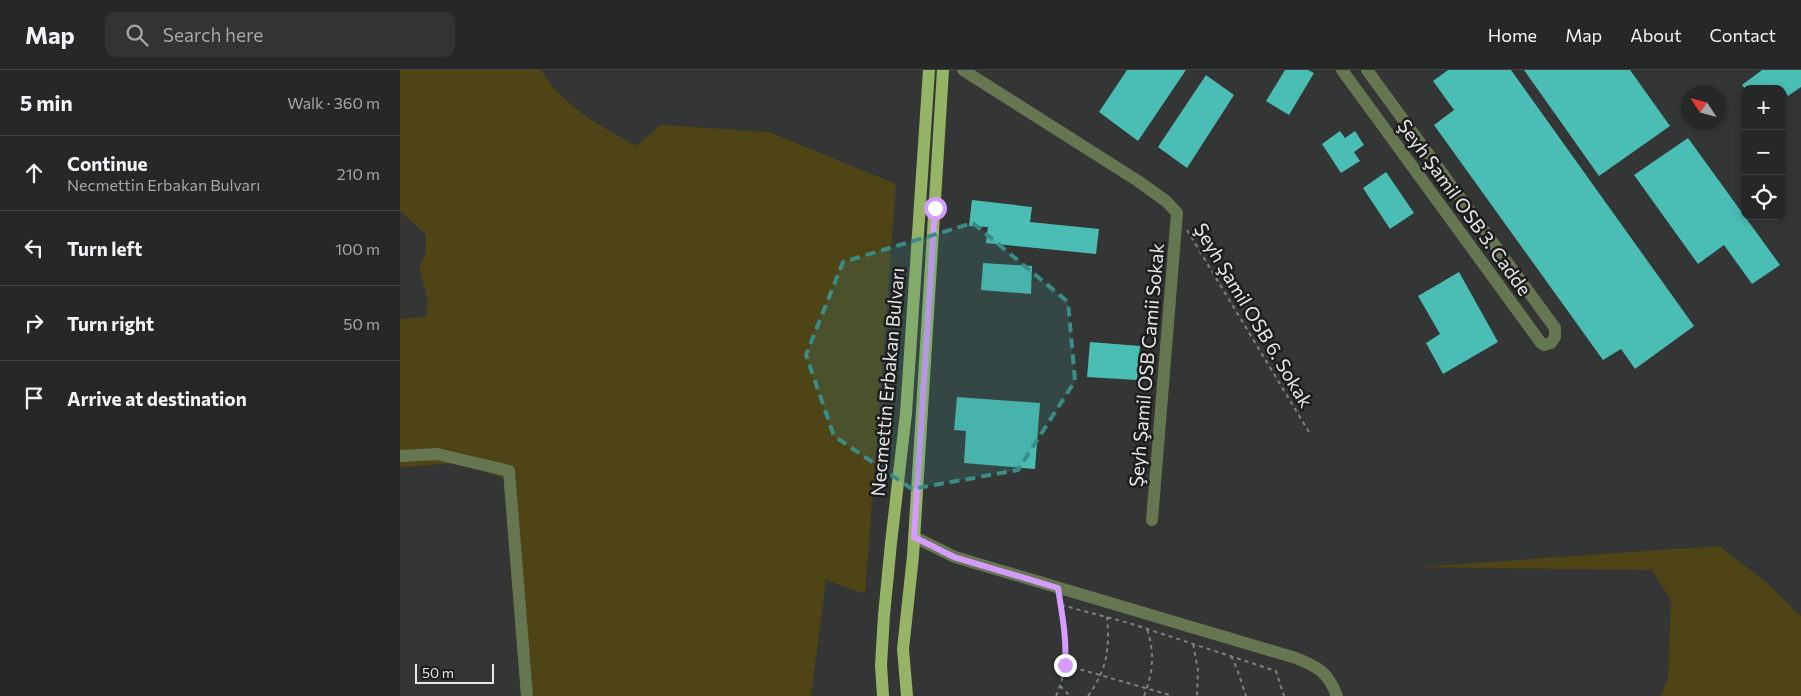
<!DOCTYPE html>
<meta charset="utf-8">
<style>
:root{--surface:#262827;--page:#323433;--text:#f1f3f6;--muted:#a4a6a7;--line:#424444}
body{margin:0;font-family:Commissioner,sans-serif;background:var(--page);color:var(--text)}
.controls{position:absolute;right:15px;top:15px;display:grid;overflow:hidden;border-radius:10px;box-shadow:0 2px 8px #0003}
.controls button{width:45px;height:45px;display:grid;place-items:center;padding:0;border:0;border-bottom:1px solid var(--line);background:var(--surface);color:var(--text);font:25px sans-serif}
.compass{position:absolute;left:1281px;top:15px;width:45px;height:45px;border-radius:50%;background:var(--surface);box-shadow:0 2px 8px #0003;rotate:306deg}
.scale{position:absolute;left:15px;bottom:12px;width:79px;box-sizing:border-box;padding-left:5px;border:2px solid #e5e8e6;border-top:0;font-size:14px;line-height:18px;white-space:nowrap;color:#e5e8e6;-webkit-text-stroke:4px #1c1d1c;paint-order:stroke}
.stop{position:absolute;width:15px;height:15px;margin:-11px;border:4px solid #d49cfc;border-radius:50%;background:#fff}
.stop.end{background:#d49cfc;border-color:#fff;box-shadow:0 1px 5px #0008}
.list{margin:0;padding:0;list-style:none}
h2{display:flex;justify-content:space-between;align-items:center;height:65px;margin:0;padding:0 20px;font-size:21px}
h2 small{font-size:16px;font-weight:400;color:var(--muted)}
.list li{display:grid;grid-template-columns:32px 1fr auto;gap:15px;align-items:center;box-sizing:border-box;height:75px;padding:0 20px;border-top:1px solid var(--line)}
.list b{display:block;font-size:19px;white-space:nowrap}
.list p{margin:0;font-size:16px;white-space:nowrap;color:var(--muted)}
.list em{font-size:16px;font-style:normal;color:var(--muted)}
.icon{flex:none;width:28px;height:28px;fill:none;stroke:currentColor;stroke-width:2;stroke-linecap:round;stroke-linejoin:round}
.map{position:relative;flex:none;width:1401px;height:626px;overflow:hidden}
header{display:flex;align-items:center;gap:30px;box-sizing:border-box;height:70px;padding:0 25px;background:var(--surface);border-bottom:1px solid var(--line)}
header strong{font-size:24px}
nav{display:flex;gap:28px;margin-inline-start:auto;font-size:18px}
.search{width:350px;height:45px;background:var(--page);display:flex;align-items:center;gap:12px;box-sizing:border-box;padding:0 18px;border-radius:10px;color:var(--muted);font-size:19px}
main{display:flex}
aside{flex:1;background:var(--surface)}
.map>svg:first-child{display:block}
.green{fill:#4f4415}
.building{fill:#4abdb4}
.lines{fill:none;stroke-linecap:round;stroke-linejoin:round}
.path{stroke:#7d807e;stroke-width:2;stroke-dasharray:4 4;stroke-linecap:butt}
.minor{stroke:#667651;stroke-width:12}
.major{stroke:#95b466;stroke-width:12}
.route{stroke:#d49cfc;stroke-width:6}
.marked{fill:#3a8d86;fill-opacity:0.2;stroke:#3a8d86;stroke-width:4;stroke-dasharray:10 6;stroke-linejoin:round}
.labels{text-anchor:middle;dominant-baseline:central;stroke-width:5;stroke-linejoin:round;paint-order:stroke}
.street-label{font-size:19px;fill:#e5e8e6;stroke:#1c1d1c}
</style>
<header>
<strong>Map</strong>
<div class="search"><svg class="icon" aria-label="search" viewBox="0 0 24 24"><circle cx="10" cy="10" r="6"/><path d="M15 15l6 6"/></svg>Search here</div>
<nav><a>Home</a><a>Map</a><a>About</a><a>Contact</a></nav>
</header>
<main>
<aside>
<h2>5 min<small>Walk · 360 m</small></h2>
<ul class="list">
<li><svg class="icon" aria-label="ahead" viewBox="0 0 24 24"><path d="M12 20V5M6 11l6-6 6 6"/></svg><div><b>Continue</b><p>Necmettin Erbakan Bulvarı</p></div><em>210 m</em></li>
<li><svg class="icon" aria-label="left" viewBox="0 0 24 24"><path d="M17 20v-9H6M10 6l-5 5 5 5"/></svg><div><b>Turn left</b></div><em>100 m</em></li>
<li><svg class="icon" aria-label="right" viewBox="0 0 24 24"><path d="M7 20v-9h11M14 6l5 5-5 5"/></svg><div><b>Turn right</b></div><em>50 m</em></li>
<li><svg class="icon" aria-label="arrive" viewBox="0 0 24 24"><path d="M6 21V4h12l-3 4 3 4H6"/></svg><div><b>Arrive at destination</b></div></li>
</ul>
</aside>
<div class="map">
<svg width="1401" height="626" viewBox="0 0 1401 626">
<rect width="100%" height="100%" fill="#333634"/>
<!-- green -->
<path class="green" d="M 0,0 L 141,0 C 162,36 201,56 236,76 L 261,55 L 369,62 L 496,114 L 465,524 L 426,510 L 411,626 L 121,626 L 106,409 L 58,393 L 0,397 L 0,249 L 26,247 L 28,230 L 19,198 L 26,182 L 26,165 L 0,141 Z
M 1319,476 L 1367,513 L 1401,546 L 1401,626 L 1261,626 L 1268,608 L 1271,530 L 1252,500 L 1018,497 Z"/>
<!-- building -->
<path class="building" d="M 727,0 L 786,0 L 738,71 L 699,42 Z
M 885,0 L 908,0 L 914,3 L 889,45 L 866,31 Z
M 1048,0 L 1111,0 L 1294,256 L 1235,299 L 1221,279 L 1203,290 L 1034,55 L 1054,40 L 1033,11 Z
M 1124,0 L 1230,0 L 1270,56 L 1199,106 Z
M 1362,0 L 1401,0 L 1401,17 L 1388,26 L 1385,21 L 1382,23 L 1382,19 L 1345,19 L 1342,15 Z
M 806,5 L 834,25 L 787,98 L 758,77 Z
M 940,61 L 945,68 L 955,61 L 964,75 L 954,82 L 960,91 L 941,103 L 922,74 Z
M 1288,68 L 1380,195 L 1352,214 L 1324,175 L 1298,194 L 1234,105 Z
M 986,102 L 1014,143 L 990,159 L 963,118 Z
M 572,130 L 632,137 L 630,152 L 699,159 L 696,184 L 586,173 L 588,157 L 569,156 Z
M 583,193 L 632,196 L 631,224 L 581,220 Z
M 1059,202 L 1098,272 L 1043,304 L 1026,273 L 1040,264 L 1018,226 Z
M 690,272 L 740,276 L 737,310 L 687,307 Z
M 557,327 L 640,333 L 635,399 L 564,393 L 566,361 L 554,360 Z"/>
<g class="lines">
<!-- path -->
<path class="path" d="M 787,160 L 909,362
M 661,535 L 729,553 L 876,601 L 884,626
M 793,574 L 798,600 L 797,626
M 831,586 L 837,599 L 846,626
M 665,595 L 773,626
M 660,616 L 670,626
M 656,626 C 670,595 665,564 660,531
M 688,626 C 707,599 710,579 707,547
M 744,626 C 753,603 755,583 747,559"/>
<!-- minor -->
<path class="minor" d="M 563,0 L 738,111 L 766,131 L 777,143 L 752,450
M 942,0 L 1141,273 L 1144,275 L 1151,273 L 1155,267 L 1155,258 L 967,0
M 0,386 L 37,384 L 109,401 L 127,626
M 514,467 L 555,487 L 896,588 C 918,597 928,602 937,626"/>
<!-- major -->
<path class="major" d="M 483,626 L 481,595 L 484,545 L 491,473 L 506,343 L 529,0
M 507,626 L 503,579 L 513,486 L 543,0"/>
</g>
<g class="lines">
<!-- route -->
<path class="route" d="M 535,138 L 514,467 L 554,487 L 658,518 C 662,544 667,569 665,595"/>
</g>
<!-- marked area -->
<path class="marked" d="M 573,153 L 668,232 L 675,311 L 618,400 L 512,419 L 434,366 L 406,285 L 443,192 Z"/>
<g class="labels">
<!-- street labels -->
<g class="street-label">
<text transform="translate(1065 137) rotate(54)">Şeyh Şamil OSB 3. Cadde</text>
<text transform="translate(854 245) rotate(59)">Şeyh Şamil OSB 6. Sokak</text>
<text transform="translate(746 295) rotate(-85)">Şeyh Şamil OSB Camii Sokak</text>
<text transform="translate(487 312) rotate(-85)">Necmettin Erbakan Bulvarı</text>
</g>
</g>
</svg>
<div class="controls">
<button>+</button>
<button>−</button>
<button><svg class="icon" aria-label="locate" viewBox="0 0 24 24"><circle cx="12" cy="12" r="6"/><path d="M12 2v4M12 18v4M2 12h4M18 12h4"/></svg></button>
</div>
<svg class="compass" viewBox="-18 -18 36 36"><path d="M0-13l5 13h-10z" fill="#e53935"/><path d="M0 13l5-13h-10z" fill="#a4a6a7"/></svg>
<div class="scale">50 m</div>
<div class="stop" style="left:535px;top:138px"></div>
<div class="stop end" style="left:665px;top:595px"></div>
</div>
</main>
